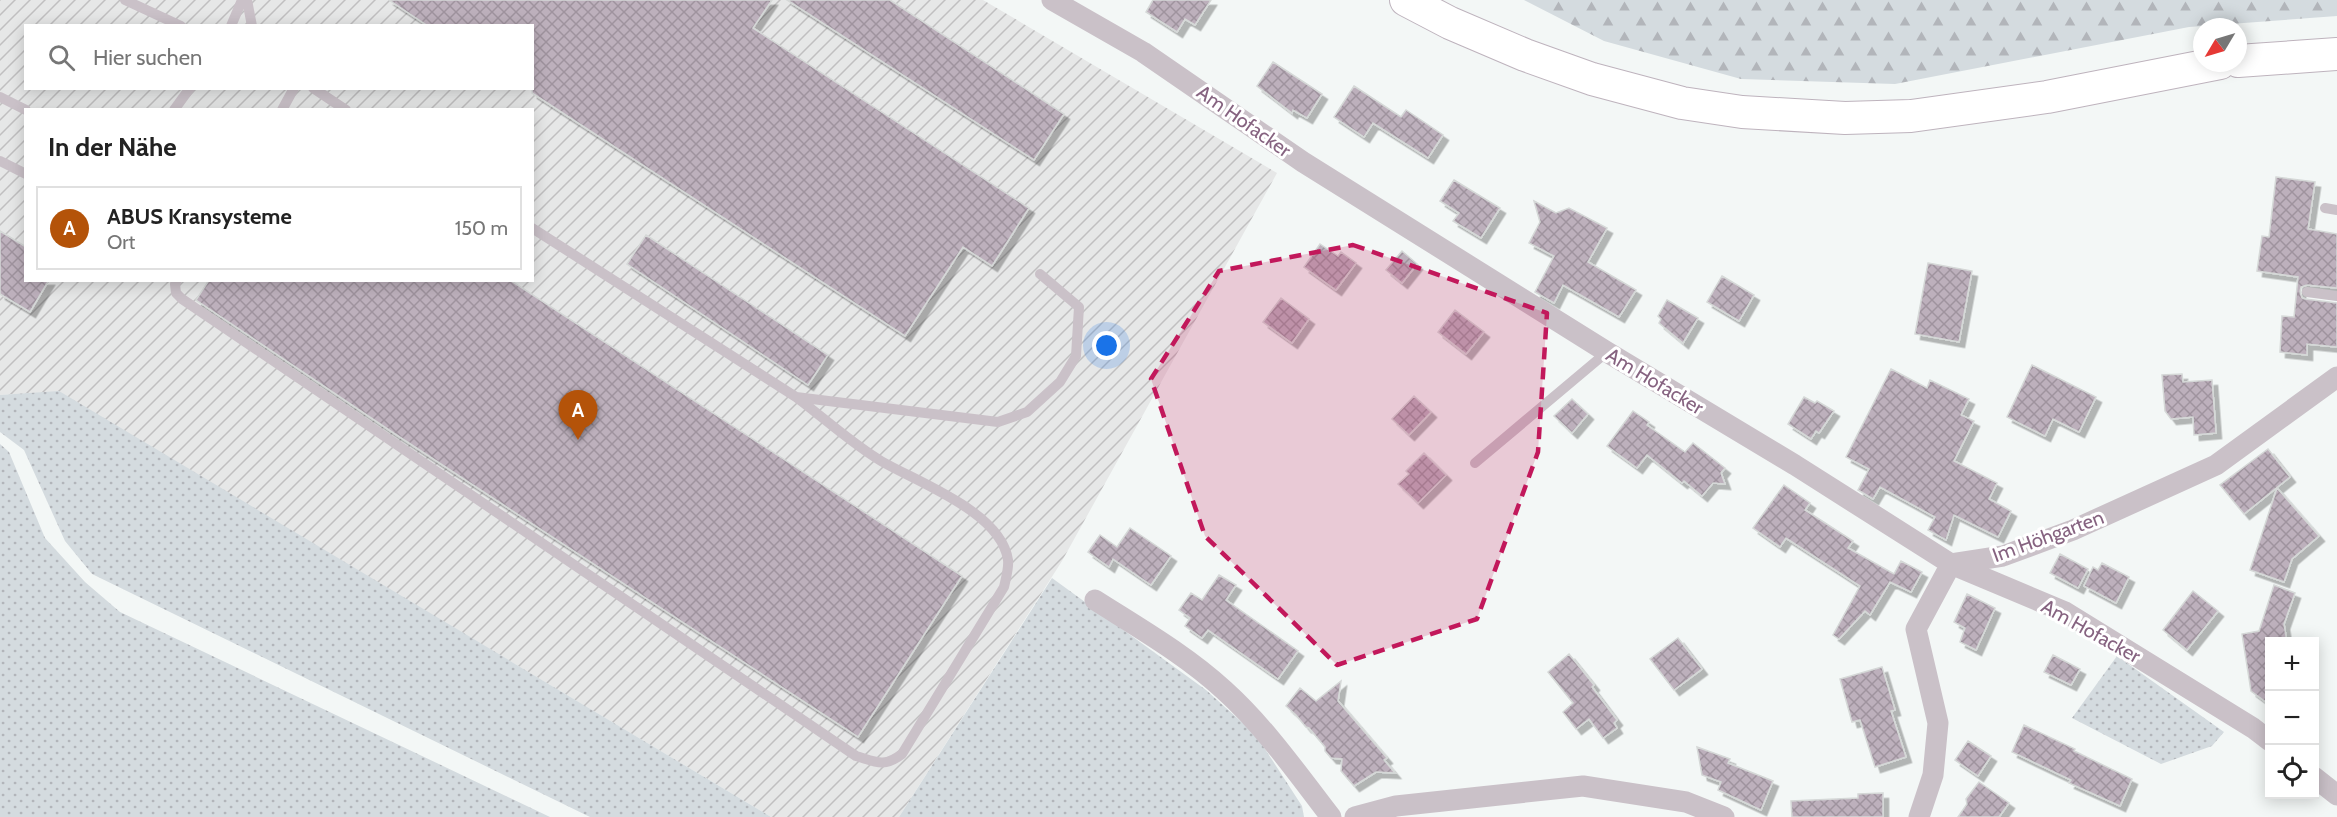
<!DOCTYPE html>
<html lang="de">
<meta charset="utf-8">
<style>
:root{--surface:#fff;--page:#f6f6f6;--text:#222;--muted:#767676;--line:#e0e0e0;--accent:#b45309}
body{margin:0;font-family:Cabin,sans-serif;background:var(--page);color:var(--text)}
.controls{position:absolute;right:18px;bottom:18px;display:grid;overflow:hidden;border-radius:0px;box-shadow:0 3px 15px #0003}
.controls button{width:54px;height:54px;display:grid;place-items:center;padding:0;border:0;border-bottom:2px solid var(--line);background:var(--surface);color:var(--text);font:30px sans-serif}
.compass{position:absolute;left:2193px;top:18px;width:54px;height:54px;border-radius:50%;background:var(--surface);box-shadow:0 3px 15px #0003;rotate:232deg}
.you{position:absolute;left:1107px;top:346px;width:21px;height:21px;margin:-15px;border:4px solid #fff;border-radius:50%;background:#1a73e8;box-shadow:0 0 0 9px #1a73e833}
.badge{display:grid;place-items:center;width:39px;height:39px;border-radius:50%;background:var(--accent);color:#fff;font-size:20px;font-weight:700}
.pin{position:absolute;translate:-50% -50px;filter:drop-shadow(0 2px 3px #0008)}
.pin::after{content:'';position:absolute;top:32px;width:21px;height:18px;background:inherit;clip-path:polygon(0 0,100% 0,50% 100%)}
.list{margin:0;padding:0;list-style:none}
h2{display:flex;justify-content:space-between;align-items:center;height:78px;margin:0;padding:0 24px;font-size:26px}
h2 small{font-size:20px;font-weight:400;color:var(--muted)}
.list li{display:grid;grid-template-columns:39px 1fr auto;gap:18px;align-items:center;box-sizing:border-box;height:84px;margin:0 12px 12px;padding:0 12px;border:2px solid var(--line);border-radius:0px}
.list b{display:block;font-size:22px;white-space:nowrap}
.list p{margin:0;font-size:20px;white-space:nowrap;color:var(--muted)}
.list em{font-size:20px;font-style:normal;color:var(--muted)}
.icon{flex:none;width:33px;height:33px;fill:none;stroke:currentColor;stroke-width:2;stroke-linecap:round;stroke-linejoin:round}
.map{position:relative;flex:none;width:2337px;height:817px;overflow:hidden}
.search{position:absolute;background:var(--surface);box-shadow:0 3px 15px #0003;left:24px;top:24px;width:510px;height:66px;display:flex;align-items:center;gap:15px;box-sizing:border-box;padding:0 21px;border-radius:0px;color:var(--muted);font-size:22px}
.panel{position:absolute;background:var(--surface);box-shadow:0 3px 15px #0003;left:24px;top:108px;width:510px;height:174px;border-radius:0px}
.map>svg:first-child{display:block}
.industrial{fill:url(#industrial-furrows);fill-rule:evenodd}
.green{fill:url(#green-dots)}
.forest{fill:url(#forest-firs)}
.building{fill:url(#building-cross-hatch);stroke:#d5d8d7;stroke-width:1.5;filter:url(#shadow)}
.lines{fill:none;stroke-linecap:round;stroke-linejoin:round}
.secondary-casing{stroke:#beb3bd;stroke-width:34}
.service{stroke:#cac1c8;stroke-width:10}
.minor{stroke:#cac1c8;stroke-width:21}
.secondary{stroke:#fff;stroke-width:32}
.marked{fill:#c2185b;fill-opacity:0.2;stroke:#c2185b;stroke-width:4.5;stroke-dasharray:12 8;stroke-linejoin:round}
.labels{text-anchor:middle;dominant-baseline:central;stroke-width:6;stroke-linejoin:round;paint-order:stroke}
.street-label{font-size:20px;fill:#866380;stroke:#fff}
</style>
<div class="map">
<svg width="2337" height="817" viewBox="0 0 2337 817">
<defs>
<pattern id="industrial-furrows" width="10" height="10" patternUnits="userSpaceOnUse" patternTransform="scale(1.5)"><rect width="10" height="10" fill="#e6e7e7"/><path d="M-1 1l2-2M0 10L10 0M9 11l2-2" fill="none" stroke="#c0bfc0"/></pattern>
<pattern id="green-dots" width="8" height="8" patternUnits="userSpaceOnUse" patternTransform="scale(1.5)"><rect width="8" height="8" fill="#d4dbdf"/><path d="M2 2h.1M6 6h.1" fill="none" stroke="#b2b5ba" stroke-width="1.8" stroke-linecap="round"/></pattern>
<pattern id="forest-firs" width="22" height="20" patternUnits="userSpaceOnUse" patternTransform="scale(1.5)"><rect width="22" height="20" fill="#d4dbdf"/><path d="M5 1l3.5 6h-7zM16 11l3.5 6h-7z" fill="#b2b5ba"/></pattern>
<pattern id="building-cross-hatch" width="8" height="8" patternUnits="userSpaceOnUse" patternTransform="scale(1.5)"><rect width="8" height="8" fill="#bdb0bc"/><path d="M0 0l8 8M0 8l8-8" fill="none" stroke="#9f939e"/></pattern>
<filter id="shadow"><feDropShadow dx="5.5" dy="5.5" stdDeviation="0" flood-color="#0004"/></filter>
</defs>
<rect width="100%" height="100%" fill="#f3f7f6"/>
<!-- industrial -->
<path class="industrial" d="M 0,0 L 983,0 L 1277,173 L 1062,561 L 899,817 L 771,817 L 59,392 L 0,395 ZM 26,26 L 532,26 L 532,88 L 26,88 ZM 26,110 L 532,110 L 532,280 L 26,280 Z"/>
<!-- green -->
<path class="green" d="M 59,391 L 771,817 L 590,817 L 92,574 L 65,541 L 24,450 L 0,432 L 0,395 Z
M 0,444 L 9,452 L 45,538 L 85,582 L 120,612 L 550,817 L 0,817 Z
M 1052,578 L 1206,690 L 1256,735 L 1302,806 L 1304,817 L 899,817 Z
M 2117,656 L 2224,732 L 2212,746 L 2161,764 L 2072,718 Z"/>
<!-- forest -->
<path class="forest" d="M 1524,0 L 2337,0 L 2337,16 L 2189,27 L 1895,84 L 1741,79 L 1604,41 Z"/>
<!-- building -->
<path class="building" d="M 389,0 L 772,0 L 753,28 L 1029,208 L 992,266 L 963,247 L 905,336 L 532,93 L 532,26 L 428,26 Z
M 787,0 L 890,0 L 1064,114 L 1034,160 Z
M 1153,0 L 1211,0 L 1195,25 L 1185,19 L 1177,32 L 1146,12 Z
M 1273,62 L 1322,94 L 1307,118 L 1293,110 L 1292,113 L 1257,86 Z
M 1354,86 L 1401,117 L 1406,110 L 1443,135 L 1428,158 L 1373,123 L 1364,137 L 1334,117 Z
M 2276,177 L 2315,182 L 2308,229 L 2337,234 L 2337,288 L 2307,285 L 2301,287 L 2300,292 L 2302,298 L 2305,299 L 2337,303 L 2337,347 L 2307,344 L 2307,355 L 2280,352 L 2282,316 L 2294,317 L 2298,277 L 2257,271 L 2262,236 L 2269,237 Z
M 1454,180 L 1500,208 L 1481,238 L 1453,221 L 1459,213 L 1440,201 Z
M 1534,201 L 1556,213 L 1569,208 L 1607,228 L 1588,262 L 1636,290 L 1619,317 L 1563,285 L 1554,303 L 1535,292 L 1554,256 L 1529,243 L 1540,222 Z
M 0,231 L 26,247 L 26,280 L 49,280 L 30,312 L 0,294 Z
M 646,235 L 828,355 L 808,385 L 627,264 Z
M 1320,244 L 1338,256 L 1341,252 L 1356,263 L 1336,290 L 1304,267 Z
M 1402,251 L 1417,264 L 1402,283 L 1386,270 Z
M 1928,263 L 1972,271 L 1959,342 L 1915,334 Z
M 1722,276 L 1754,295 L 1739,321 L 1707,302 Z
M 209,280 L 510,280 L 962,576 L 858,737 L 392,432 L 196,300 Z
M 1281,298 L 1309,319 L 1292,343 L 1263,322 Z
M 1667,300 L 1698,318 L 1683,343 L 1659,323 L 1661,319 L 1658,316 Z
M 1455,310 L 1484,332 L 1466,354 L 1438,332 Z
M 2032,365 L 2096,397 L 2079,432 L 2053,419 L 2045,436 L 2007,417 Z
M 1891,369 L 1927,388 L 1930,380 L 1969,399 L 1961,415 L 1974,421 L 1954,461 L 1997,483 L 1989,499 L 2011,511 L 1998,537 L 1954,515 L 1946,540 L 1928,530 L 1935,517 L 1880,487 L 1873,499 L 1858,490 L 1869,469 L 1846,457 Z
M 2182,374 L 2183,382 L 2212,380 L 2216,433 L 2194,435 L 2193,417 L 2171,419 L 2165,411 L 2162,375 Z
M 1414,396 L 1431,412 L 1409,435 L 1392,419 Z
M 1804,397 L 1815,403 L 1817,401 L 1834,411 L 1819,433 L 1816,431 L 1811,439 L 1788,424 Z
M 1572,399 L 1588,414 L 1572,433 L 1554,416 Z
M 1633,411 L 1649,422 L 1647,425 L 1685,452 L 1693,443 L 1725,468 L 1721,473 L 1725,484 L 1713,483 L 1702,496 L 1684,481 L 1682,483 L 1647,455 L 1637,468 L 1607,446 Z
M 2268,449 L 2290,477 L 2244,514 L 2220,485 Z
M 1424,453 L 1446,475 L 1418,503 L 1398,484 L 1409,474 L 1406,471 Z
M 1784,485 L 1810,503 L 1805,510 L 1853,541 L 1848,548 L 1894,574 L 1901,561 L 1922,572 L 1911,592 L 1890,582 L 1870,615 L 1865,611 L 1839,639 L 1833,635 L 1860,586 L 1786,538 L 1780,547 L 1753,528 Z
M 2277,488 L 2319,536 L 2292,559 L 2284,582 L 2250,570 Z
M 1130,528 L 1171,556 L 1151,585 L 1113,559 L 1109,567 L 1088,552 L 1100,535 L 1117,547 Z
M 2060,554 L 2088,569 L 2078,588 L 2050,573 Z
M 2102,563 L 2129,577 L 2116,603 L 2084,586 L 2093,567 L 2098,570 Z
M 1219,575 L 1236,585 L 1226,600 L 1298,651 L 1278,679 L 1208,630 L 1202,638 L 1185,626 L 1190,618 L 1179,610 L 1191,593 L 1202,600 Z
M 2274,585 L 2295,593 L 2284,624 L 2287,642 L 2270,642 L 2270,705 L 2251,691 L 2242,634 L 2259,631 Z
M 2193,591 L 2218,611 L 2187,650 L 2163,630 Z
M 1967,594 L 1995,608 L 1976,650 L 1960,642 L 1965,628 L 1954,622 Z
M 1678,638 L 1702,669 L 1674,690 L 1650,659 Z
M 1569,654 L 1594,685 L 1592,687 L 1617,720 L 1614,723 L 1617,728 L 1603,738 L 1589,719 L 1576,729 L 1563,712 L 1573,703 L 1548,672 Z
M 2053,655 L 2080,669 L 2071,685 L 2044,672 Z
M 1882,667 L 1895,710 L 1891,711 L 1906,757 L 1875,767 L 1860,720 L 1852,722 L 1840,679 Z
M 1341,681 L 1338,701 L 1387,758 L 1384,760 L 1395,773 L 1376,772 L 1354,786 L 1341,771 L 1342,759 L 1331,758 L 1325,751 L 1325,747 L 1309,728 L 1306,727 L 1296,715 L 1286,706 L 1300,688 L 1316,701 Z
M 2024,725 L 2075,749 L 2074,751 L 2132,779 L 2120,806 L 2069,783 L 2071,780 L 2012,752 Z
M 1968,741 L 1991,756 L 1978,776 L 1955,760 Z
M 1697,747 L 1730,759 L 1728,763 L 1773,781 L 1761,810 L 1718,790 L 1721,782 L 1702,775 Z
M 1979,782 L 2009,803 L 1999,817 L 1958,817 L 1967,804 L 1966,799 Z
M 1883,793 L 1883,817 L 1792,817 L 1791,801 L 1858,798 L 1858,794 Z"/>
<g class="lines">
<defs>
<path id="secondary" d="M 1406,0 L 1450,23 L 1525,55 L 1592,79 L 1682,103 L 1742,112 L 1845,118 L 1911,116 L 2047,97 L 2220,63
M 2238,61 L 2337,54"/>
</defs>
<!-- secondary casing -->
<use href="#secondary" class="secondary-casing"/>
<!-- service -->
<path class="service" d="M 125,0 L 181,26
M 247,0 L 252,26
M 231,26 L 242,0
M 313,88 L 346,110
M 0,97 L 26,110
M 174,110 L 190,88
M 282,110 L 294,88
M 0,161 L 26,174
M 2325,208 L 2337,210
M 532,228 L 796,397 L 998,422 L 1027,412 L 1060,382 L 1076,356 L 1079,307 L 1040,274
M 177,280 L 175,284 L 176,293 L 182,299 L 856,756 C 876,762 884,768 902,754 L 1004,587 C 1006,578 1009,568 1008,560 C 1001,512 919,483 881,461 C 851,443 824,418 796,397
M 2307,292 L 2337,296
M 1475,463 L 1607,352"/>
<!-- minor -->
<path class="minor" d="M 1052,0 L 1143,52 L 1303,162 L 1607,352 L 1795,465 L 1951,564 L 2065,612 L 2253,728 L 2270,741
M 1095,600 C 1139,628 1186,655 1224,690 C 1265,727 1297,773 1331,817
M 2314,777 L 2337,795
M 1355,817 L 1396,806 L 1583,786 L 1686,802 L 1724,817
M 1919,817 L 1933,775 L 1938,723 L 1916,629 L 1951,564 L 2003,556 L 2073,530 L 2216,465 L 2337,377"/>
<!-- secondary -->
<use href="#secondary" class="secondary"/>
</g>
<!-- marked area -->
<path class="marked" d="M 1353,245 L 1547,313 L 1538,452 L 1477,619 L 1337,665 L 1205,536 L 1151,379 L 1219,271 Z"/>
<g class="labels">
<!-- street labels -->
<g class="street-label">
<text transform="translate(1244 121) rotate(35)">Am Hofacker</text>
<text transform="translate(1655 381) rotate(31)">Am Hofacker</text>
<text transform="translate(2048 536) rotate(-20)">Im Höhgarten</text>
<text transform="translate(2091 631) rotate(29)">Am Hofacker</text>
</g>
</g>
</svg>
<div class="controls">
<button>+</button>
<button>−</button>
<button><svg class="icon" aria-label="locate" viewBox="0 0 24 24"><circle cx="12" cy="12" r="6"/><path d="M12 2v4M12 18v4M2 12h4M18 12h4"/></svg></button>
</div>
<svg class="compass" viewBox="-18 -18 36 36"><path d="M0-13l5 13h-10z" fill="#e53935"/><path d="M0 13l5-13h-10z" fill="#767676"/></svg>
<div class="you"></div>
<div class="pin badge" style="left:578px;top:440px">A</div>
<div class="search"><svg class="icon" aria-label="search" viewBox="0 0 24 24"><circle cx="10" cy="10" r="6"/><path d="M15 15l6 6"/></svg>Hier suchen</div>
<section class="panel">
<h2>In der Nähe<small></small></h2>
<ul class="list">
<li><span class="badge">A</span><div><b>ABUS Kransysteme</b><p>Ort</p></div><em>150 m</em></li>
</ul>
</section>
</div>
